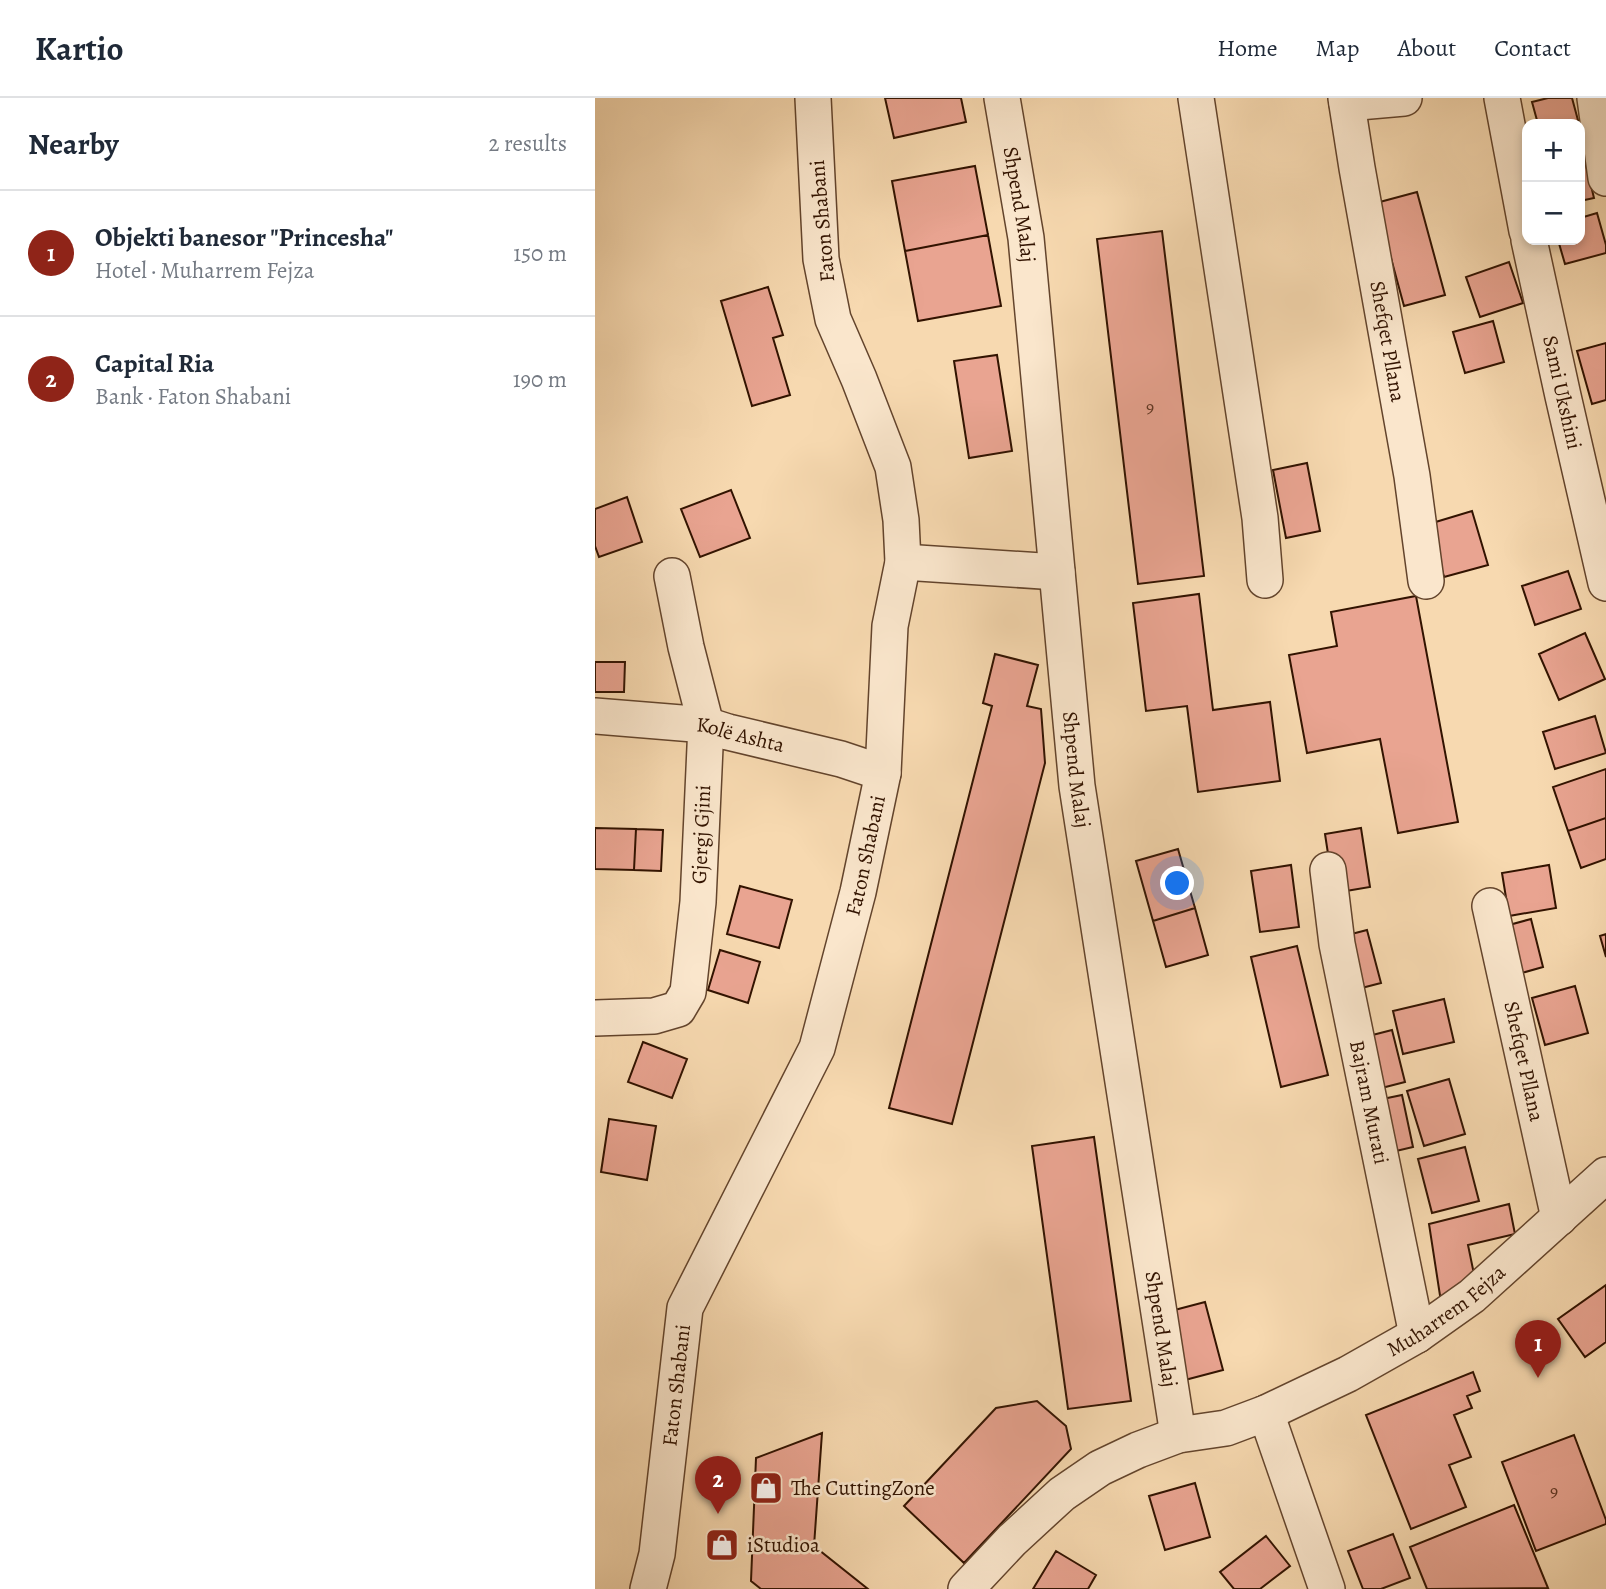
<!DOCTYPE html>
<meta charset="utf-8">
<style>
:root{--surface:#fff;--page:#f6f6f7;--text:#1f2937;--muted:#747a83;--line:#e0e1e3;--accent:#8f2418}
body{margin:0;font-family:Alegreya,serif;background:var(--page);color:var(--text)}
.controls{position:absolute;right:21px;top:21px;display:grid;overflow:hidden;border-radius:14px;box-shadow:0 4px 10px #0003}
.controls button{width:63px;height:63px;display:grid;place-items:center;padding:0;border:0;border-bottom:2px solid var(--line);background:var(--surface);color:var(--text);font:35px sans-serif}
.you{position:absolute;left:583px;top:786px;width:24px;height:24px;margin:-18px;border:5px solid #fff;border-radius:50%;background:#1a73e8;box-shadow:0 0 0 10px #1a73e833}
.badge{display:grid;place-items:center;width:46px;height:46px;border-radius:50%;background:var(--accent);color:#fff;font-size:23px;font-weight:700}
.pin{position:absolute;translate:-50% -58px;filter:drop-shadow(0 2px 4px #0008)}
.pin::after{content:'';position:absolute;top:37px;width:24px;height:21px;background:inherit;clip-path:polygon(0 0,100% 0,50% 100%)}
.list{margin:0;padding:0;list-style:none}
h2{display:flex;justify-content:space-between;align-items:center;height:91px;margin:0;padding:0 28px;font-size:30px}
h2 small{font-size:23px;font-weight:400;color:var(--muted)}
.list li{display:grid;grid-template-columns:46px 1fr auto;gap:21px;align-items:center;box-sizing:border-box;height:126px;padding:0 28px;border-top:2px solid var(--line)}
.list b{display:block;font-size:26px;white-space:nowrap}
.list p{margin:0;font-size:23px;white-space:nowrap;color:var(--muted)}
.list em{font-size:23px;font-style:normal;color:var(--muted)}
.map{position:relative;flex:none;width:1011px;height:1491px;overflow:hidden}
header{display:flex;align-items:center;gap:42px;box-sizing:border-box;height:98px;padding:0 35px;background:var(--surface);border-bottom:2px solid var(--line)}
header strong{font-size:33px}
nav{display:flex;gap:38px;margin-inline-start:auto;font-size:24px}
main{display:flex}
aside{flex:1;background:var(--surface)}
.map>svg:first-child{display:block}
.building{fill:#e9a491;stroke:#321300;stroke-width:2}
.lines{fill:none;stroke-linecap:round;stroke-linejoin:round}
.minor-casing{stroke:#63442c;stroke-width:38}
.minor{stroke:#fae6cc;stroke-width:35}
.labels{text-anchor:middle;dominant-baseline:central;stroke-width:5;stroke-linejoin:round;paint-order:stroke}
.number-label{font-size:18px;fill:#603724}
.street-label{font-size:21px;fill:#321300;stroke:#fae6cc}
.poi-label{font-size:21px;fill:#321300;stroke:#fae6cc;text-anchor:start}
</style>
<header>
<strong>Kartio</strong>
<nav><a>Home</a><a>Map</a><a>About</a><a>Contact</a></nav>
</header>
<main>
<aside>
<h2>Nearby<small>2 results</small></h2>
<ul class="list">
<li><span class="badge">1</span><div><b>Objekti banesor &quot;Princesha&quot;</b><p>Hotel · Muharrem Fejza</p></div><em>150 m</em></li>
<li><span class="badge">2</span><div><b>Capital Ria</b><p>Bank · Faton Shabani</p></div><em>190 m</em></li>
</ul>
</aside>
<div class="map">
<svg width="1011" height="1491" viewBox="0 0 1011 1491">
<rect width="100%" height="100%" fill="#f7d9b0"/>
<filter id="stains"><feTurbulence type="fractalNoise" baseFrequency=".00286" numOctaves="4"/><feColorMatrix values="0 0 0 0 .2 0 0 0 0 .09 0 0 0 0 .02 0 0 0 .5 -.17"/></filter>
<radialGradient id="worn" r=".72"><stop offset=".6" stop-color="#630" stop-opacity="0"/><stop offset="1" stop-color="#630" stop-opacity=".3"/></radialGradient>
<!-- building -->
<path class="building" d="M 290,0 L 366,0 L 371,24 L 299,40 Z
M 953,0 L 977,0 L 984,26 L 943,26 L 937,4 Z
M 990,63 L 999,100 L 985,103 L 985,64 Z
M 380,68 L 393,137 L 310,153 L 297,83 Z
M 822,94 L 850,197 L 809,208 L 781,105 Z
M 1002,115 L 1011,147 L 1011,155 L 970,166 L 963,142 L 985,142 L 985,120 Z
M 567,133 L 609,478 L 543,486 L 502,141 Z
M 393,137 L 406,208 L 323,223 L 310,153 Z
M 914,164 L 928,205 L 885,219 L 871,179 Z
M 173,189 L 188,237 L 178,240 L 195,297 L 157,308 L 126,203 Z
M 898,223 L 909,264 L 870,275 L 858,234 Z
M 1011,245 L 1011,302 L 997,306 L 982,253 Z
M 402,257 L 417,353 L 374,360 L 359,263 Z
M 712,365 L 725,433 L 691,440 L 678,372 Z
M 136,392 L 155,440 L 105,459 L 86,411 Z
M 32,399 L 47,444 L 4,459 L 0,448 L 0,411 Z
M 877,413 L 893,467 L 849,479 L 834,426 Z
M 973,473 L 986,511 L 940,527 L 927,488 Z
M 604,496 L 618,612 L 675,604 L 685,683 L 603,694 L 592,608 L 551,613 L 538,505 Z
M 821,498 L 863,724 L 803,735 L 785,641 L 712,655 L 694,557 L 742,548 L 736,514 Z
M 990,535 L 1010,581 L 964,602 L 944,556 Z
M 400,556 L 443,567 L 432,608 L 446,611 L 450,665 L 357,1026 L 294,1010 L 397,608 L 388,605 Z
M 0,564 L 30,564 L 29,594 L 0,594 Z
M 1000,618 L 1011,655 L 960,671 L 948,634 Z
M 1011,671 L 1011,720 L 973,733 L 958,689 Z
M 1011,720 L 1011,761 L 986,770 L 973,733 Z
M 0,730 L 41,731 L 39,772 L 0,771 Z
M 766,730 L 775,789 L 739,795 L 730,736 Z
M 41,731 L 68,732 L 66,773 L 39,772 Z
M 583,751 L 600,810 L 558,823 L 541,763 Z
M 696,767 L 704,829 L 665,834 L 656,773 Z
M 954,767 L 961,810 L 914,818 L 907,775 Z
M 145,788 L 197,802 L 184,850 L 132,836 Z
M 600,810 L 613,857 L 571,869 L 558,823 Z
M 936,821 L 948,869 L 916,878 L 903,830 Z
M 772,832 L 786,885 L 751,894 L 737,841 Z
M 1011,836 L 1011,859 L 1005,838 Z
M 702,848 L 733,977 L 686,989 L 656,859 Z
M 125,852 L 165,864 L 153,905 L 113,892 Z
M 980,888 L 993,935 L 950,947 L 937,900 Z
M 849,901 L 859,944 L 808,956 L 798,913 Z
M 797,932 L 810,984 L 771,994 L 758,942 Z
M 48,944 L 92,961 L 77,1000 L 33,984 Z
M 854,981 L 870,1036 L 829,1048 L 812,993 Z
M 807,997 L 818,1049 L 784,1057 L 773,1004 Z
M 14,1021 L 61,1028 L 52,1082 L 6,1074 Z
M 499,1039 L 536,1303 L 473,1311 L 437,1048 Z
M 870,1049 L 884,1103 L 837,1115 L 823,1061 Z
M 914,1106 L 920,1136 L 873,1147 L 880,1181 L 846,1204 L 834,1126 Z
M 1011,1187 L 1011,1244 L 990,1259 L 963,1221 Z
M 610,1204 L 628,1272 L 590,1282 L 572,1214 Z
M 878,1274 L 885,1293 L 872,1298 L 877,1310 L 859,1317 L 876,1359 L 854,1367 L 871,1409 L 816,1431 L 771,1317 Z
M 442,1303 L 471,1328 L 476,1351 L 369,1465 L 309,1408 L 401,1310 Z
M 227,1335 L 219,1448 L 273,1491 L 166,1491 L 156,1483 L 161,1360 Z
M 979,1337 L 1011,1422 L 1011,1426 L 941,1453 L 907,1364 Z
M 600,1385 L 615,1439 L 570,1452 L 554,1398 Z
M 919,1407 L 953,1490 L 832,1491 L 815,1449 Z
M 798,1436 L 815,1480 L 786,1491 L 768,1491 L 753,1453 Z
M 671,1438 L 695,1468 L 665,1491 L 639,1491 L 625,1474 Z
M 461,1453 L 501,1477 L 493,1491 L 438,1491 Z"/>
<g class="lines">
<defs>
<g id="minor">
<path id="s1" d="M 407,0 L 431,140 L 482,688 L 583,1337"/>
<path d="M 601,0 L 665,420 L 670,482"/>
<path id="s2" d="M 751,0 L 762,70 L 817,378 L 831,483"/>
<path d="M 907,0 L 932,133"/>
<path d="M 1000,0 L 1011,80"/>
<path d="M 752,5 L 809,0"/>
<path id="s3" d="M 934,142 L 968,298 L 1011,485"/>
<path d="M 308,464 L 462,474"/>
<path id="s4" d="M 0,618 L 111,627 L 133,634 L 246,661 L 288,675"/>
<path id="s5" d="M 733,772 L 742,846 L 822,1237"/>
<path id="s6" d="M 895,808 L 964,1120"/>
<path id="s7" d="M 0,920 L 59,918 L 83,911 L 93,894 L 103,804 L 111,627 L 91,549 L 77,478"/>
<path d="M 671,1315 L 732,1491"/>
<path id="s8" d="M 53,1491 L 62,1456 L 90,1210 L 222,950 L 263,794 L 288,675 L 295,528 L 308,464 L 306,422 L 298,369 L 264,281 L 238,221 L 226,161 L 218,0"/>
<path id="s9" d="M 371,1491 L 417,1442 L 467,1396 L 505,1370 L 543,1352 L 583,1337 L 631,1330 L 671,1315 L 753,1276 L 822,1237 L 877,1198 L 1011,1077"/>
</g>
</defs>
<!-- minor casing -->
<use href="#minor" class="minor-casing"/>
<!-- minor -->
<use href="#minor" class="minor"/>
</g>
<!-- icons -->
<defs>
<symbol id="shop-square" viewBox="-11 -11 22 22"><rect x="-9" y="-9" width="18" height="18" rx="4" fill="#8f2418" stroke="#fae6cc"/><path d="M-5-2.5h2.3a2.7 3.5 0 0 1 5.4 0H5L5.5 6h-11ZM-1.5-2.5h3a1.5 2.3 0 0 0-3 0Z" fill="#fff"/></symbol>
</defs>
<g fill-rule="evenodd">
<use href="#shop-square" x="152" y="1371" width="38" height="38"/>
<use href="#shop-square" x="108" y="1428" width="38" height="38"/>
</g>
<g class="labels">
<!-- number labels -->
<g class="number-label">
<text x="555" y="309">9</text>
<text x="959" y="1393">9</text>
</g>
<!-- street labels -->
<g class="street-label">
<text stroke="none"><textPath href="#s1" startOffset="108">Shpend Malaj</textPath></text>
<text transform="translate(227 123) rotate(-95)">Faton Shabani</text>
<text stroke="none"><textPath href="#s2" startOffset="247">Shefqet Pllana</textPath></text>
<text stroke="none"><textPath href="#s3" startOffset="156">Sami Ukshini</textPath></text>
<text stroke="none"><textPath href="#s4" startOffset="147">Kolë Ashta</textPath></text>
<text stroke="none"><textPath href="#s1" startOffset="676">Shpend Malaj</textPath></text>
<text stroke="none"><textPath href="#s7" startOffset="262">Gjergj Gjini</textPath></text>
<text stroke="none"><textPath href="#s8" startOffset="774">Faton Shabani</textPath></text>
<text stroke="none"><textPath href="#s6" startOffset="159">Shefqet Pllana</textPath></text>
<text stroke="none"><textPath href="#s5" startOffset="236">Bajram Murati</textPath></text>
<text stroke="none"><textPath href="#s9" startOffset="565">Muharrem Fejza</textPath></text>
<text stroke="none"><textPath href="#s1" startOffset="1242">Shpend Malaj</textPath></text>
<text stroke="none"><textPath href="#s8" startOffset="206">Faton Shabani</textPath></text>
</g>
<!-- poi labels -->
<g class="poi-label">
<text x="196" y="1390">The CuttingZone</text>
<text x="152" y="1447">iStudioa</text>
</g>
</g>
<rect width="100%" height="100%" filter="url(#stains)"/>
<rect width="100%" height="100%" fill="url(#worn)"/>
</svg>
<div class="controls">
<button>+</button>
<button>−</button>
</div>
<div class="you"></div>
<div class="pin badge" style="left:943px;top:1280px">1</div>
<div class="pin badge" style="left:123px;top:1416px">2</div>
</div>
</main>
